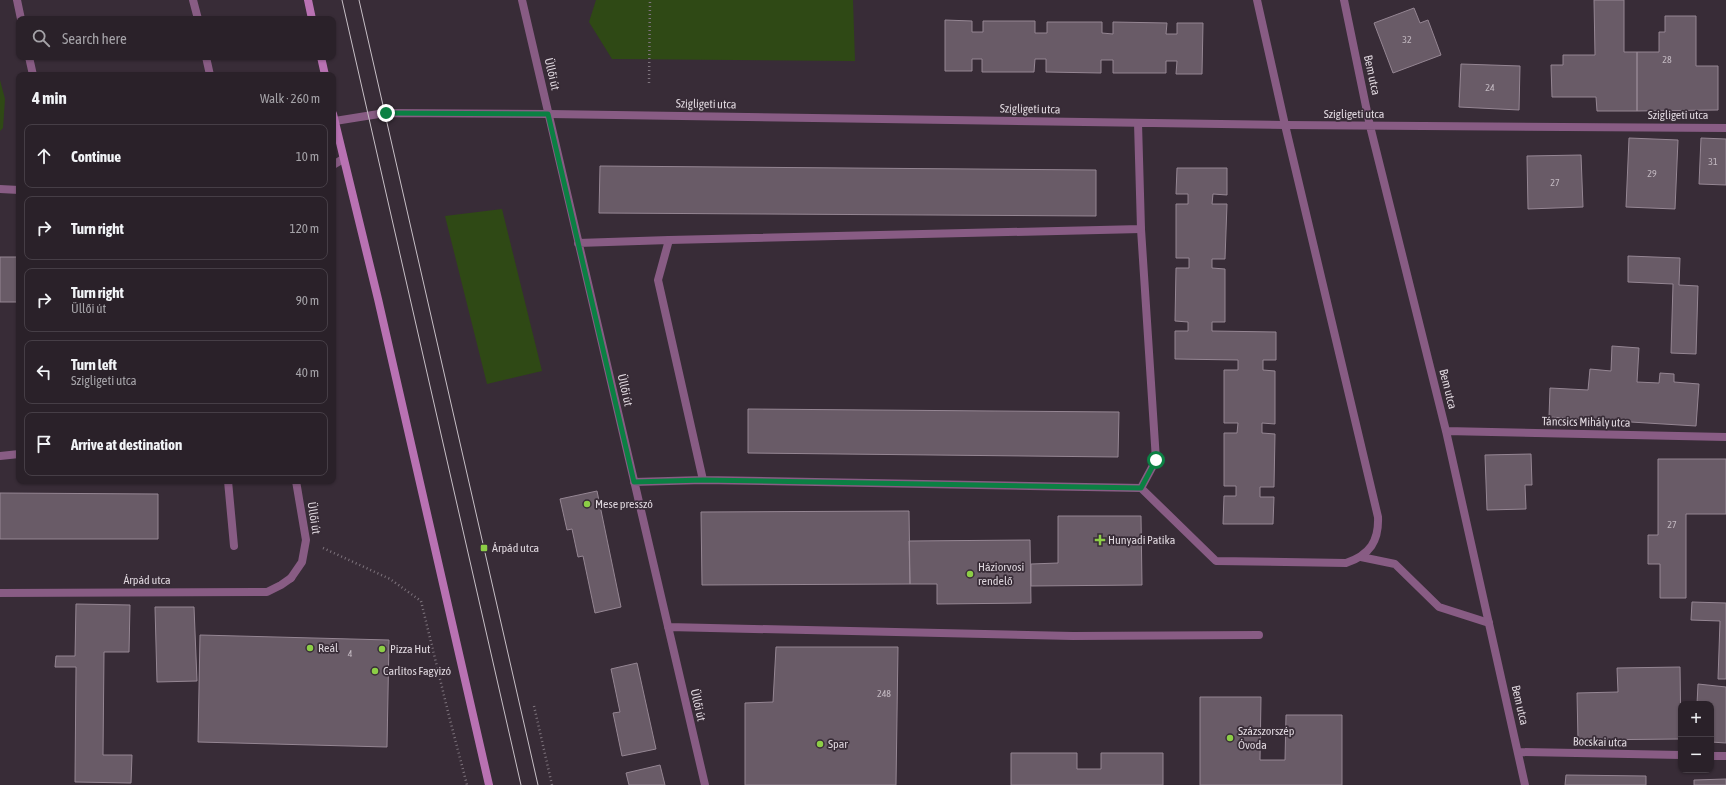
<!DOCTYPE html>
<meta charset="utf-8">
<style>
:root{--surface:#2a2129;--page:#362e35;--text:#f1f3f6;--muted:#a5a3a8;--line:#463e46}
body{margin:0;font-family:"Asap Condensed",sans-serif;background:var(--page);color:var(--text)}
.controls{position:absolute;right:12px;bottom:12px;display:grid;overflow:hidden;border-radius:8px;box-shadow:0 1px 3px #0004}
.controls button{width:36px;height:36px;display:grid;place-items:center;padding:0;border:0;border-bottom:1px solid var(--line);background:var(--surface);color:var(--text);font:20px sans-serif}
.stop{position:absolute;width:12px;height:12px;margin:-9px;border:3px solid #0b8043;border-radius:50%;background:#fff}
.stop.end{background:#0b8043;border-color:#fff;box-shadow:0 1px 4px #0008}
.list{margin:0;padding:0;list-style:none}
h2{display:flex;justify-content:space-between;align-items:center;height:52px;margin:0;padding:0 16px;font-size:17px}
h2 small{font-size:13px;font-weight:400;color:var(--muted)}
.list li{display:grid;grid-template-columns:26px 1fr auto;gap:12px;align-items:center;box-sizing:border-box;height:64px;margin:0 8px 8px;padding:0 8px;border:1px solid var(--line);border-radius:8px}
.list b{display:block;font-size:15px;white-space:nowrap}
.list p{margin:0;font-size:13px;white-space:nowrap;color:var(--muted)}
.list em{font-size:13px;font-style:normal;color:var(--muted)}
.icon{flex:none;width:22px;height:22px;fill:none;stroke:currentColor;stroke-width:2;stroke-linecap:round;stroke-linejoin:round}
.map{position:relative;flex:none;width:1726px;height:785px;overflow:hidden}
.search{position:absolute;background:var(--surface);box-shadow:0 1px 3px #0004;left:16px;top:16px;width:320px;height:44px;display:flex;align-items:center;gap:10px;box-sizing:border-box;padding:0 14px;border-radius:8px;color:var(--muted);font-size:15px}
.panel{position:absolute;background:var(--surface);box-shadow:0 1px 3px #0004;left:16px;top:72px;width:320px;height:412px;border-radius:8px}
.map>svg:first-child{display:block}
.green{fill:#2f4915}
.building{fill:#695b67;stroke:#958693}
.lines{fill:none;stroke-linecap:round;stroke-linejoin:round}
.path{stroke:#7e747d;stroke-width:2.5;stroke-dasharray:1 3;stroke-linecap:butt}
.lane{stroke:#885c84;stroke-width:8}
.street{stroke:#885c84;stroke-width:8}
.secondary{stroke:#b972b3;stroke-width:8}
.tram{stroke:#c7bfc6;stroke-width:1}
.route{stroke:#0b8043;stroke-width:5}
.poi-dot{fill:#8cce46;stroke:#382c37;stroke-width:1.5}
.labels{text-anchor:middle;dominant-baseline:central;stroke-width:3.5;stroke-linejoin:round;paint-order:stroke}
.number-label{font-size:10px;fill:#c2b8c0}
.street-label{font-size:12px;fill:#dfd7de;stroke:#382c37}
.poi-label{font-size:12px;fill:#dfd7de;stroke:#382c37;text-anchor:start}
</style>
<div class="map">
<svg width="1726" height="785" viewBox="0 0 1726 785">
<rect width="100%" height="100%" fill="#382c37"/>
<!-- green -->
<path class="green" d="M 596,0 L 853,0 L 855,61 L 612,59 L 589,22 Z
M 0,80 L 5,99 L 3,128 L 0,131 Z
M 502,209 L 542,371 L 487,384 L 445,216 Z"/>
<!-- building -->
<path class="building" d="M 1594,0 L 1624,0 L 1624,52 L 1637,52 L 1637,111 L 1597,111 L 1596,97 L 1552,97 L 1551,65 L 1563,65 L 1563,55 L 1595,55 Z
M 1414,8 L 1420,23 L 1428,20 L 1441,55 L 1393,73 L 1374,23 Z
M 1665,16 L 1696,16 L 1696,66 L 1718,66 L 1718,110 L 1637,111 L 1637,52 L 1659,52 L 1659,32 L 1665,32 Z
M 945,20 L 972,21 L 972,32 L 983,32 L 983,21 L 1035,21 L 1035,33 L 1047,33 L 1047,22 L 1102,22 L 1102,33 L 1113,34 L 1113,22 L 1167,23 L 1166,34 L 1177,34 L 1177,23 L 1203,23 L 1202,74 L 1176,74 L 1177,61 L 1166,61 L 1166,73 L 1113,73 L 1113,60 L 1101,60 L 1101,73 L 1046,72 L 1046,59 L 1035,59 L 1034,72 L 982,72 L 982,59 L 972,59 L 972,71 L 945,71 Z
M 1461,64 L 1520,66 L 1519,110 L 1459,107 Z
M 1629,138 L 1678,140 L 1675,209 L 1626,207 Z
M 1701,138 L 1726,139 L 1726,185 L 1699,184 Z
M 1581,155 L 1583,207 L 1528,209 L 1527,156 Z
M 600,166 L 1096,170 L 1096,216 L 599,213 Z
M 1177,168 L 1227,168 L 1227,195 L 1213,194 L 1212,204 L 1227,204 L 1225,259 L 1212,259 L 1212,268 L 1225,269 L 1225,322 L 1212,322 L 1212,331 L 1276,332 L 1276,360 L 1263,360 L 1263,370 L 1275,371 L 1275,424 L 1262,423 L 1262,433 L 1275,434 L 1274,487 L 1260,487 L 1260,497 L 1274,497 L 1273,524 L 1223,524 L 1224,496 L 1236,496 L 1236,486 L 1224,486 L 1224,433 L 1237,433 L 1238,423 L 1224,423 L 1224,370 L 1238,370 L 1238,360 L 1175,359 L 1175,331 L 1188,331 L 1188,322 L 1175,321 L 1176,268 L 1189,268 L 1189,258 L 1176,258 L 1176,204 L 1188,204 L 1188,194 L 1176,194 Z
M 1628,256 L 1680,258 L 1679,285 L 1698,286 L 1696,354 L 1671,353 L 1673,284 L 1628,282 Z
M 0,257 L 19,257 L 19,302 L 0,302 Z
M 1612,346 L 1639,348 L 1637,382 L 1659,383 L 1660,373 L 1674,374 L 1674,382 L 1699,384 L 1696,426 L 1549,417 L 1550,388 L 1588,390 L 1590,369 L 1611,371 Z
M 748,409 L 1119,412 L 1118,457 L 748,453 Z
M 1531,454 L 1532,485 L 1525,485 L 1526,509 L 1487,510 L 1485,455 Z
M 1658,459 L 1726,459 L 1726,514 L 1686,514 L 1686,598 L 1660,598 L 1660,564 L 1648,564 L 1648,535 L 1658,535 Z
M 597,491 L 621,607 L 595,613 L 583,556 L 578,557 L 572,529 L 567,530 L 560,499 Z
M 0,493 L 158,494 L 158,539 L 0,539 Z
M 909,511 L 910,584 L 702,585 L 701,512 Z
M 1058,516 L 1141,516 L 1142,585 L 1031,586 L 1031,564 L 1058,563 Z
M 1030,540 L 1031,603 L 937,604 L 937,584 L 910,584 L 909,541 Z
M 1692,602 L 1726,603 L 1726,679 L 1718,679 L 1720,621 L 1691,620 Z
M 76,604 L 130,605 L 129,652 L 104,652 L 103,755 L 132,755 L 131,783 L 75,782 L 76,667 L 55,667 L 56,656 L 75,656 Z
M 155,607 L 194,607 L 197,681 L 157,682 Z
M 200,635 L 389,640 L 387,747 L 198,742 Z
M 776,647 L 898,647 L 896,785 L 745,785 L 745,703 L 773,702 Z
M 637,663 L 656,749 L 622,756 L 613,713 L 620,712 L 611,669 Z
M 1680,667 L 1681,739 L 1578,740 L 1577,693 L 1618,692 L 1617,668 Z
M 1698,684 L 1726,687 L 1726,743 L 1711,742 L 1711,704 L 1697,704 Z
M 1200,697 L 1261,697 L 1260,760 L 1285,760 L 1286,715 L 1342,715 L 1342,785 L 1200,785 Z
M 1011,753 L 1077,753 L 1077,769 L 1101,769 L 1101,753 L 1163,753 L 1163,785 L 1011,785 Z
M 660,765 L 665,785 L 629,785 L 626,773 Z
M 1566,775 L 1646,776 L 1646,785 L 1565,785 Z
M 1726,779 L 1726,785 L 1694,785 L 1694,780 Z"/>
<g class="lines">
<!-- path -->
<path class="path" d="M 649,83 L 650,0
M 323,548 L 390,579 L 421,601 L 449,716 L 467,785
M 534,706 L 552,785"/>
<!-- lane -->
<path class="lane" d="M 17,0 L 21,19
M 193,0 L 198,19
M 522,0 L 705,785
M 29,57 L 33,75
M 206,57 L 210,75
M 578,243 L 669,240 L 658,280 L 703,480
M 0,456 L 19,454
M 228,481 L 234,546
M 634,482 L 703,480 L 1141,488 L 1216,561 L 1346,563 C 1370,555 1379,541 1378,517 L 1285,125 L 1257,0
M 1141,488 L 1156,460 L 1141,229
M 1361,557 L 1395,564 L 1439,607 L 1489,623
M 291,578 L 302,562 L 306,540 L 296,481
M 668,627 L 1073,636 L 1259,635"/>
<!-- street -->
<path class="street" d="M 1344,0 L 1370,126 L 1446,431 L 1525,785
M 335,121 L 385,113 L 549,114 L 1285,125 L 1726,128
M 333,165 L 343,159
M 0,189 L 19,190
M 669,240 L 1141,229 L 1138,123
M 1446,431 L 1726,437
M 0,593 L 267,592 L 281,585 L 291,578
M 1518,752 L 1681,755
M 1711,756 L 1726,756"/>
<!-- secondary -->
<path class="secondary" d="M 308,0 L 312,19
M 321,57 L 325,75
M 333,114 L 378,299 L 489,785"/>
<!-- tram -->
<path class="tram" d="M 342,0 L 521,785
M 359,0 L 538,785"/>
</g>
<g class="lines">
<!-- route -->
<path class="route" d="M 386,113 L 548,114 L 634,482 L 703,480 L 1141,488 L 1156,460"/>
</g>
<!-- markers -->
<g class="poi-dot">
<circle cx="587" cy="504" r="4"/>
<path d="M1098 534h4v4h4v4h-4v4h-4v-4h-4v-4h4z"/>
<rect x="480" y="544" width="8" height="8" rx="2"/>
<circle cx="970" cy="574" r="4"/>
<circle cx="310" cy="648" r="4"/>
<circle cx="382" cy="649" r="4"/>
<circle cx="375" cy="671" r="4"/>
<circle cx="1230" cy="738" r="4"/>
<circle cx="820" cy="744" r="4"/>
</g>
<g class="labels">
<!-- number labels -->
<g class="number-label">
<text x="1407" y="39">32</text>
<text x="1667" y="59">28</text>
<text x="1490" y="87">24</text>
<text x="1713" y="161">31</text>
<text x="1652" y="173">29</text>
<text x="1555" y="182">27</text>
<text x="1672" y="524">27</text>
<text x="350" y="653">4</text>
<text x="884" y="693">248</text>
</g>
<!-- street labels -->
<g class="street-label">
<text transform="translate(552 74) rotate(77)">Üllői út</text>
<text transform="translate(1372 75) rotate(78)">Bem utca</text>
<text transform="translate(706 104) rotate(1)">Szigligeti utca</text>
<text transform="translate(1030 109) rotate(1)">Szigligeti utca</text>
<text x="1354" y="114">Szigligeti utca</text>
<text x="1678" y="115">Szigligeti utca</text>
<text transform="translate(1448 389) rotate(76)">Bem utca</text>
<text transform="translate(625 390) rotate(77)">Üllői út</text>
<text transform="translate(1586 422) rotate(1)">Táncsics Mihály utca</text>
<text transform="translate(314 518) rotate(81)">Üllői út</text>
<text x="147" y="580">Árpád utca</text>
<text transform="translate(698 705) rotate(77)">Üllői út</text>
<text transform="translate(1520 705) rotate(77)">Bem utca</text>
<text transform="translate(1600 742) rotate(1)">Bocskai utca</text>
</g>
<!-- poi labels -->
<g class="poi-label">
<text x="595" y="504">Mese presszó</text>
<text x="1108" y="540">Hunyadi Patika</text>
<text x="492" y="548">Árpád utca</text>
<text x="978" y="567">Háziorvosi<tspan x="978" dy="14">rendelő</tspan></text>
<text x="318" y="648">Reál</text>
<text x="390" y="649">Pizza Hut</text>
<text x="383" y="671">Carlitos Fagyizó</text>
<text x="1238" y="731">Százszorszép<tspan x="1238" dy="14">Óvoda</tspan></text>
<text x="828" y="744">Spar</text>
</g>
</g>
</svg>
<div class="controls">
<button>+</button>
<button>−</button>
</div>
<div class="stop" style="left:1156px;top:460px"></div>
<div class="stop end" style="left:386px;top:113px"></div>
<div class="search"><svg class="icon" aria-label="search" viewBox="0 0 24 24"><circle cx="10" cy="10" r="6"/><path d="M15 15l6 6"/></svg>Search here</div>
<section class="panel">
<h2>4 min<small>Walk · 260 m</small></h2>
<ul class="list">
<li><svg class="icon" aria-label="ahead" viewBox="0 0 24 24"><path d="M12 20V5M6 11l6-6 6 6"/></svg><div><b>Continue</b></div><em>10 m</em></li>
<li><svg class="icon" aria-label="right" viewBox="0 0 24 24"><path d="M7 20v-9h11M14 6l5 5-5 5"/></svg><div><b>Turn right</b></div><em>120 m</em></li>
<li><svg class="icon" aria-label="right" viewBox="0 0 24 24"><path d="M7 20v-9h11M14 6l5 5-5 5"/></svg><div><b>Turn right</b><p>Üllői út</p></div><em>90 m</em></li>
<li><svg class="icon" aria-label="left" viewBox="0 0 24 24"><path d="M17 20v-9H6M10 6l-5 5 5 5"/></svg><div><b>Turn left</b><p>Szigligeti utca</p></div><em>40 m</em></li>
<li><svg class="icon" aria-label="arrive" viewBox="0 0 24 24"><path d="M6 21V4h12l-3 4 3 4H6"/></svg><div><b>Arrive at destination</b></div></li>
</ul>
</section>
</div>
